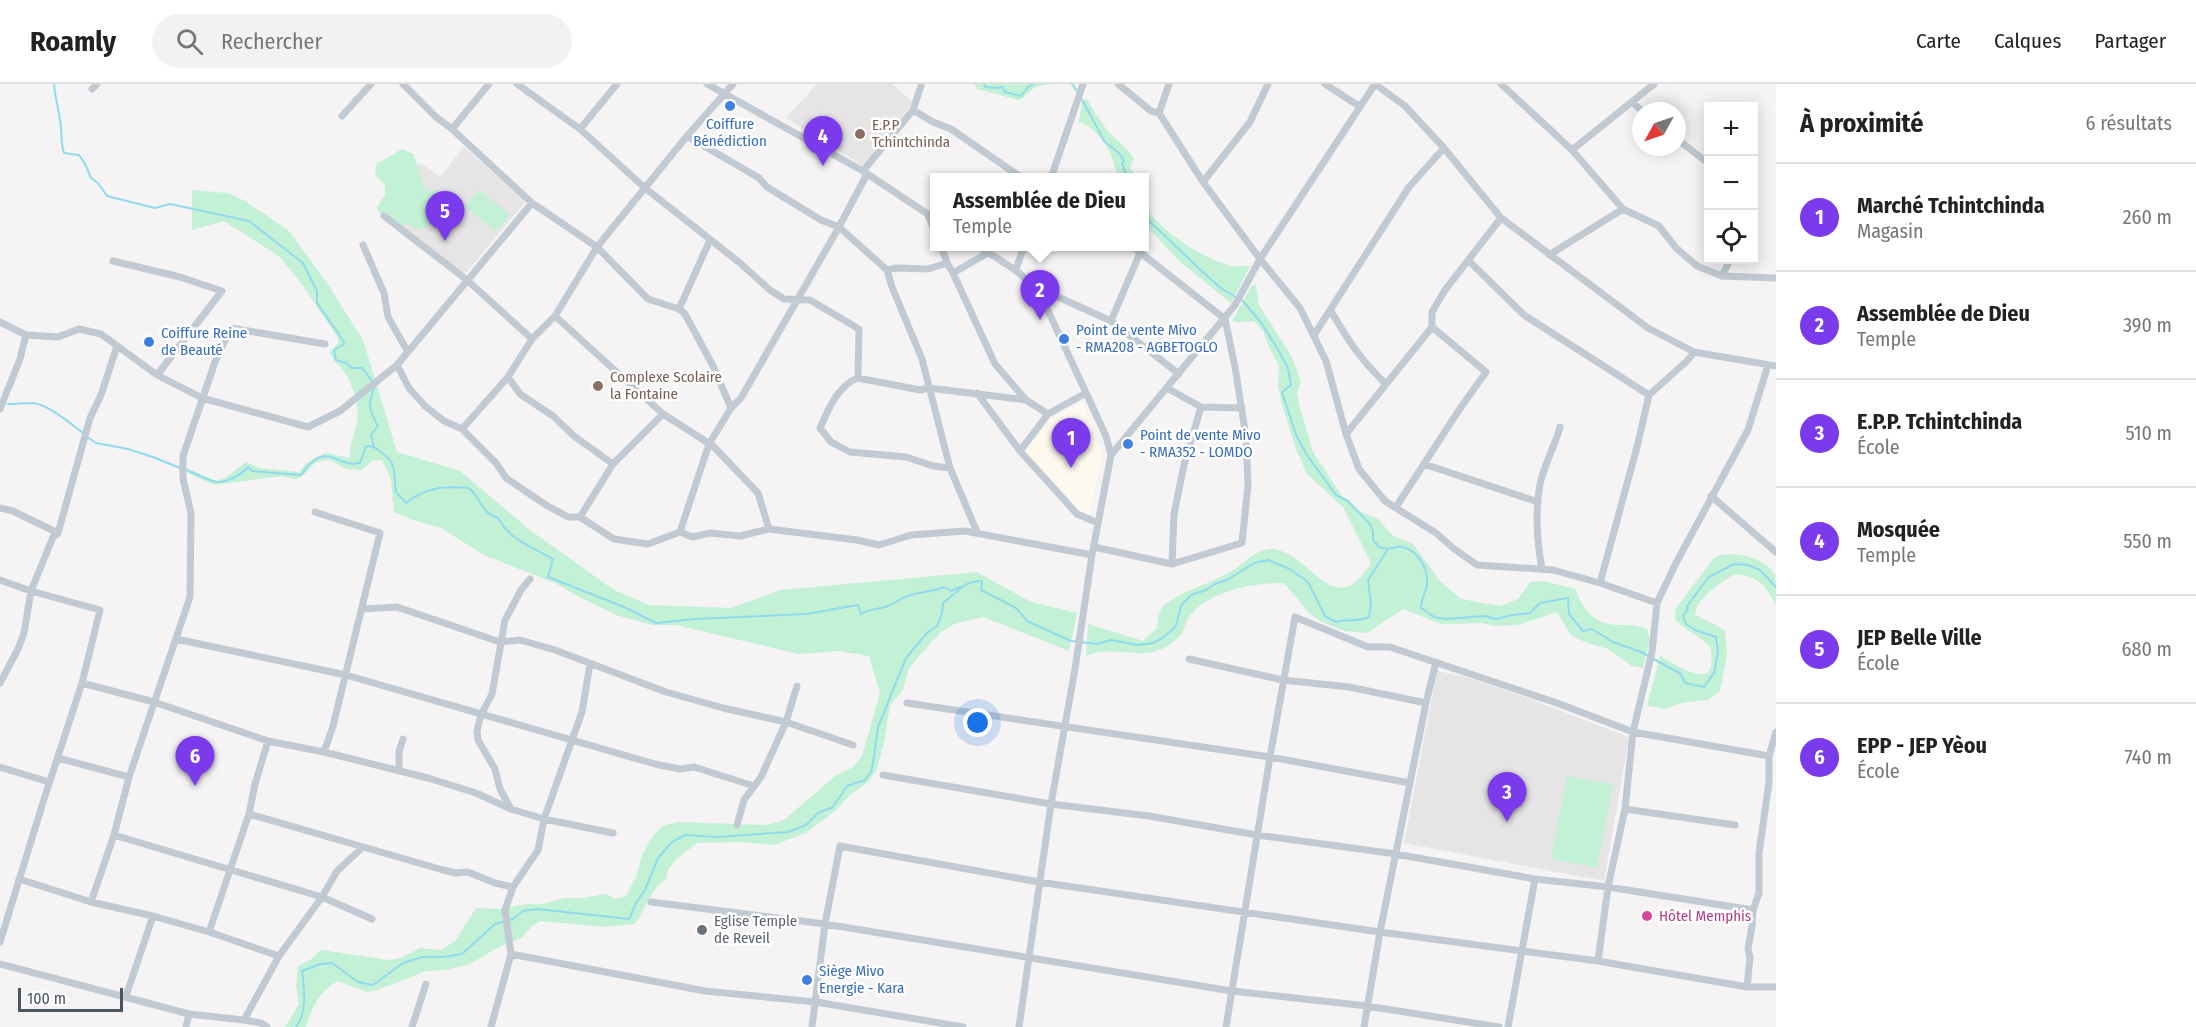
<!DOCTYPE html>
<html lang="fr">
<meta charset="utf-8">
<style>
:root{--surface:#fff;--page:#f2f2f2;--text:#222;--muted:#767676;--line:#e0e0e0;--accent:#7c3aed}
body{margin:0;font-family:"Fira Sans Condensed",sans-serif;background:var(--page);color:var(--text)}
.controls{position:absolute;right:18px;top:18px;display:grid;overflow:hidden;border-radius:0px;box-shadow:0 3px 15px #0003}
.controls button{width:54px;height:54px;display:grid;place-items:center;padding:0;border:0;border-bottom:2px solid var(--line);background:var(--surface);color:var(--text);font:30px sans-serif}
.compass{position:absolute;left:1632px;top:18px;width:54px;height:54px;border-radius:50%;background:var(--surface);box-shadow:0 3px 15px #0003;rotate:230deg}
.scale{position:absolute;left:18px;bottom:15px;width:105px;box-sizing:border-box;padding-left:6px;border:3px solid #4a5661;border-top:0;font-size:16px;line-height:21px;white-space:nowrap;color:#4a5661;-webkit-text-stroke:4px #fff;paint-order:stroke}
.you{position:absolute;left:978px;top:639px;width:21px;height:21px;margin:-15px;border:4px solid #fff;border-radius:50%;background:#1a73e8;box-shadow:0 0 0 9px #1a73e833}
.badge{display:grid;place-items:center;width:39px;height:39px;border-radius:50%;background:var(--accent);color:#fff;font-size:20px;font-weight:700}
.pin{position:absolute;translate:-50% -50px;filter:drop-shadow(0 2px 3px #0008)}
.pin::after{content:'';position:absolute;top:32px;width:21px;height:18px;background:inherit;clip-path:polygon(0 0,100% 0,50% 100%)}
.popup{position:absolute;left:930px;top:89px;width:219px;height:78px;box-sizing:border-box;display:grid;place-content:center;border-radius:0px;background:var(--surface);filter:drop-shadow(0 2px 4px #0005);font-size:20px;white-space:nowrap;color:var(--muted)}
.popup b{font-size:22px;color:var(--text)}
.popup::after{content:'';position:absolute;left:50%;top:100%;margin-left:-12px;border:12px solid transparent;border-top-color:var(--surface)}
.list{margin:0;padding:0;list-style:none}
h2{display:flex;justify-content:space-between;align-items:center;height:78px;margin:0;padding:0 24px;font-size:26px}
h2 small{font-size:20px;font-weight:400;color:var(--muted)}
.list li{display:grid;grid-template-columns:39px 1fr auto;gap:18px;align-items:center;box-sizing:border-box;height:108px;padding:0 24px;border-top:2px solid var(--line)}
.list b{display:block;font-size:22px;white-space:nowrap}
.list p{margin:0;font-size:20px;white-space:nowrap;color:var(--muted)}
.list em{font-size:20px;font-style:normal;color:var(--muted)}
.icon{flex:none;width:33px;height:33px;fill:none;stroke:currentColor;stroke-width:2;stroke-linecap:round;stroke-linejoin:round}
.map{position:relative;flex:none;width:1776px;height:943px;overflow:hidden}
header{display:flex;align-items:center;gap:36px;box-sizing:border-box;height:84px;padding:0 30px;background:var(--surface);border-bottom:2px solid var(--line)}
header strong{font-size:28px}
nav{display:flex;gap:33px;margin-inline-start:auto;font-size:21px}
.search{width:420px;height:54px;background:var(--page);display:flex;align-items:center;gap:15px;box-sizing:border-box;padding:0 21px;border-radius:33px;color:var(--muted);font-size:22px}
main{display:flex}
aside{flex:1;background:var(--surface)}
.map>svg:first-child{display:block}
.commercial{fill:#fdf9ef}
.education{fill:#e6e4e5}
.green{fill:#c3f1d5}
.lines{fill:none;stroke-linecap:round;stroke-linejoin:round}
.stream{stroke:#90daee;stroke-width:2}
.street{stroke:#c1cad2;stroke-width:7}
.shop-dot{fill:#3f7fe0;stroke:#fff;stroke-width:2}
.education-dot{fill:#8d6e63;stroke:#fff;stroke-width:2}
.hotel-dot{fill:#d1479c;stroke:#fff;stroke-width:2}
.worship-dot{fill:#6b7280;stroke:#fff;stroke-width:2}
.labels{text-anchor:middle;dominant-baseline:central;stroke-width:5;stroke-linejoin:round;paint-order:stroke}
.shop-label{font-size:15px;fill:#366cbe;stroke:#fff;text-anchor:start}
.education-label{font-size:15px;fill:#785e54;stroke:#fff;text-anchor:start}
.hotel-label{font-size:15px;fill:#b23c85;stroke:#fff;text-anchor:start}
.worship-label{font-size:15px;fill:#5b616d;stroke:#fff;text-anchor:start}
</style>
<header>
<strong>Roamly</strong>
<div class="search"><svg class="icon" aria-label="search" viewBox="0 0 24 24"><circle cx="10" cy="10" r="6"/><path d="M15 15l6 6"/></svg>Rechercher</div>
<nav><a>Carte</a><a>Calques</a><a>Partager</a></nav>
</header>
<main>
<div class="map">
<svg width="1776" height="943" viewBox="0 0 1776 943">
<rect width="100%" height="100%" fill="#f5f3f3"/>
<!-- commercial -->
<path class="commercial" d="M 1083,318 L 1103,371 L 1089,430 L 1080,427 L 1025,367 L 1052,334 Z"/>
<!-- education -->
<path class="education" d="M 817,0 L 892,0 L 913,18 L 863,82 L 786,34 Z
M 464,63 L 526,117 L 465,190 L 401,143 L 380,124 L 420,79 L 440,93 Z
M 1437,587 L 1462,592 L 1522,612 L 1629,653 L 1604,797 L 1404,759 Z"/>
<!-- green -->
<path class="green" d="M 974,0 L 1051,0 L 1035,3 L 1023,14 L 1019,16 L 977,5 Z
M 1086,14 C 1093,25 1099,36 1108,47 C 1117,57 1127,63 1134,75 L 1130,83 L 1135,93 L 1119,93 C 1115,86 1114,79 1111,71 C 1107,59 1091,41 1079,38 L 1082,19 Z
M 403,65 L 413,70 L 426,106 L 442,108 L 430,122 L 434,136 C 427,146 417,150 408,139 L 401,143 L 379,129 L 377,124 L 385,111 L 385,101 L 378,94 L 375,87 L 377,79 C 387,76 393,69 403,65 Z
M 192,106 L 228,109 L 245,117 L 288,146 L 325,196 L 363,256 L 397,368 L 460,387 L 530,446 L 614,506 L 649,521 L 731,524 L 780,506 L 977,488 L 1031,518 L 1077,529 L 1069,567 L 983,533 L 956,539 L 941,548 L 918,573 L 909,585 L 903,605 L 890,622 L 884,658 L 877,685 L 869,697 L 850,711 L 835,727 L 806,749 L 774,761 L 740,758 L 697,759 L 676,775 L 668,786 L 667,794 C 647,809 648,822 635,840 L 604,843 L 541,837 L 532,842 L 521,854 L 497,864 L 468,881 L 445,886 L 426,887 L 377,906 L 367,908 L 338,897 C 321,905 311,925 306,943 L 285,943 L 299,920 L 296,902 L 298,882 L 310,876 L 321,866 L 389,876 L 401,874 L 420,864 L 441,866 L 455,857 L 476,824 L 500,825 L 528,820 L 543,820 L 564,814 L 582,814 L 606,810 L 616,815 L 626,812 L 637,791 L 642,771 L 654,750 L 663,742 L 678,738 L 767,741 L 784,736 L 835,692 L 853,683 L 862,672 L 880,609 L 869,572 L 839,567 L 799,570 L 676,541 L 652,541 L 616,531 L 575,511 L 559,501 L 484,471 L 441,444 L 416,437 L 394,428 L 391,395 L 382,376 L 372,377 L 362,386 L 346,385 L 330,376 L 321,377 L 315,379 L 300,394 L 294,395 L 283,392 L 214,401 L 188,389 L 187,384 L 216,397 L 225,394 L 246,378 L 259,384 L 300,388 L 305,380 L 326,369 L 350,374 C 347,358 361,344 357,322 C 356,313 351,299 346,290 C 342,282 333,279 330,268 L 338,259 L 338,254 L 304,203 L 280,173 L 224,137 L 192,146 Z
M 479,106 L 510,131 L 496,148 L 465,122 Z
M 1145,117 C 1150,143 1207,176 1231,182 C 1237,183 1244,182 1250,182 L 1231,219 L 1179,177 L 1145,140 Z
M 1252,201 L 1256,201 L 1259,221 L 1292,273 L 1301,298 L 1297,309 L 1300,324 L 1313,368 L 1342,412 L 1361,428 L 1378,435 L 1393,452 L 1413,460 L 1440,497 L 1461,515 L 1500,522 L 1518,515 L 1530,498 L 1544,497 L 1575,505 C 1583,526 1595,541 1619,541 C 1630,541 1637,541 1647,545 L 1650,556 L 1643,584 L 1632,582 L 1608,565 L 1587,559 L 1571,551 L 1557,528 L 1518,541 L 1495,542 L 1482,539 L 1441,540 L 1403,525 L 1367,549 L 1345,547 L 1324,539 L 1311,531 L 1284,499 C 1252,499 1211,506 1190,532 C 1185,538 1185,544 1182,549 C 1177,556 1167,563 1159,566 C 1136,575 1110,561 1086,572 L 1088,540 L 1143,557 L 1157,544 C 1158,534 1158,525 1167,519 C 1188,504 1211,500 1233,486 C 1245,479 1257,464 1273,465 C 1313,470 1333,540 1371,479 L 1343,423 L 1307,390 L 1296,365 L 1282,321 L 1278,302 L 1279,282 L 1269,263 L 1263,247 L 1254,237 L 1239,238 L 1232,237 Z
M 1735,470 C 1749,472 1769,477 1775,492 C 1776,500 1776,512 1776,521 C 1765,500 1758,492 1734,490 C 1720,500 1698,512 1695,531 L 1725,546 L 1727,570 L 1720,607 L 1708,616 L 1682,619 L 1665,625 L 1647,622 L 1660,572 C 1682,584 1720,611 1710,562 C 1698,552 1686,546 1675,536 L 1676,524 L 1714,474 L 1721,471 Z
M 1567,692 L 1613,700 L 1597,784 L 1551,775 Z"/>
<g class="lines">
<!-- stream -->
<path class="stream" d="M 54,0 C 55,15 60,29 61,44 C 62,53 61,61 64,69 L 79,71 L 85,80 L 91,94 L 98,99 L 107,112 L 155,124 L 170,120 L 249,137 L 303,179 L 317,207 L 317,219 L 344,258 L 343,261 L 334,266 L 336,276 L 346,279 L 352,284 L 362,284 L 375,301 C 368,319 368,325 378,342 L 371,351 L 374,363 C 398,379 393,382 396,408 L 406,419 C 426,403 444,402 469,404 C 483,416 479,427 498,434 C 511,457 531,462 553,475 L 548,493 L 624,523 L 656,539 L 695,535 L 806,530 L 858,521 L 861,530 C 868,525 877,525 885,523 C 894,520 902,513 911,511 C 923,507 933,508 944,503 L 951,507 L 960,503
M 984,0 L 985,3 L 996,4 L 1003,3 L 1005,8 L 1021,12 L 1029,2 L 1034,0
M 1072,0 L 1077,7
M 1080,12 L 1105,58 L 1118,68 L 1124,76 L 1122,80 L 1128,94
M 1145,133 L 1206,191 L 1222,205 L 1243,217 L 1262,240 L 1277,264 L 1288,284 L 1291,301 L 1282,308 L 1296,351 L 1307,371 L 1336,411 L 1348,417 L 1369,439 L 1373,447 L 1373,456 L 1379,463 L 1388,465
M 8,320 C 16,320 25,319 33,319 C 49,321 70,339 83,349
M 87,353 L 96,359 L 128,365 L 153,373 L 180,384
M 186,386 C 195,389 204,395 213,397 C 224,401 241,391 248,383 L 252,387 L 301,391 C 326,353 337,385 360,379 L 366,362 L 374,363
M 296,943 C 308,929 304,903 302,887 L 320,880 L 332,879 L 358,898 L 373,901 L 403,879 L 422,873 L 443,873 L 462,870 L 495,840 L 513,835 L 523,827 L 537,825 L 629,835 L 636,819 L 645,806 L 658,774 L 672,758 L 685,751 L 717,753 L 788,748 L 806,741 L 818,729 L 833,723 L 847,702 L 865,696 L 871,688 L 873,679 L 878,643 L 906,574 L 928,548 L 937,542 L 942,529 L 943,519 C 956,510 964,496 982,497 L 981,506 L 1016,524 L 1027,537 L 1071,557 L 1097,560 L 1111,556 L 1138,561 L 1153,559 L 1164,553 L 1176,542 L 1181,522 L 1191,511 L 1206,506 L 1215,500 L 1229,495 L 1254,479 L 1268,476 L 1288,484 L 1308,498 L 1325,532 L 1336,538 C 1347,535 1359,538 1369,533 L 1371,521 L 1368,496 L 1388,465 C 1392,464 1398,462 1402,463 C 1418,466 1429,485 1427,501 C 1426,508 1421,514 1421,524 L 1434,533 L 1446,535 L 1485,532 L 1496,535 L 1512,531 L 1530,529 L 1540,519 L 1568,514 L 1569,530 L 1583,547 L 1592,545 L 1613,558 L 1641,568 L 1681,590 L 1685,599 L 1704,603 L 1714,589 L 1718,568 L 1716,553 L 1695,546 L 1686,540 L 1683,532 L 1688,524 L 1687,522 L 1709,493 L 1734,480 L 1748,481 L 1760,486 L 1776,503"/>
<!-- street -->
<path class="street" d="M 403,0 L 436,33 L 452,45 L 532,119 L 597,163 L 648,215 L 679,225 L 685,230 L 713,282 L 731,324
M 517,0 L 580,45 L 645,104 L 740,179 L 770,206 L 784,215 L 810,216 L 859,245 L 858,294
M 707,0 L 863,87 L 935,135
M 1118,0 L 1151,27 L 1159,29 L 1203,98 L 1260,175 L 1300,224 L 1326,277 L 1346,350 L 1359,385 L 1385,417 L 1436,449 L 1453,464 L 1477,481 L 1553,486 L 1600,499 L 1657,519
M 1325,0 L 1359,22
M 1375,0 L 1405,22 L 1444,64 L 1501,134 L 1648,244 L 1694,268 L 1776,282
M 1501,0 L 1572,66 L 1654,0
M 92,5 L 97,0
M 1632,18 L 1642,27
M 913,26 L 933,38 L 951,45 L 1022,94
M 1159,29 L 1169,0
M 342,32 L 371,0
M 452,45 L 489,0
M 580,45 L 617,0
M 687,52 L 759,94 L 767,103 L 821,136 L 839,143 L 887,186 L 892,203 L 922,275 L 950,384 L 977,448
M 1677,55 L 1708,79
M 1572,66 L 1623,125 L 1659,142 L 1676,164 L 1697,182 L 1722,192 L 1776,194
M 863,87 L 913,26 L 921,2
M 1051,94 L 1083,0
M 1203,98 L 1250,38 L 1268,0
M 928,131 L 935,148
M 384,132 L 467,196 L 532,255
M 363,161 L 384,209 L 388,233 L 408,268
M 941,162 L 947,179
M 978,162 C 1006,181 1025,187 1044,218 L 1106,352 L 1111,371 L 1092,471 L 1075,585 L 1051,720 L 1019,943
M 988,169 L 953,189 L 995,280 L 1026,316 L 1048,330
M 1549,171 L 1623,125
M 113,177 L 180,193 L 222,207 L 157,291
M 1469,177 L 1524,231 L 1649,311
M 1016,185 L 1024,162
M 887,186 L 896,184 L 928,185 L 947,179 L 953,189
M 1722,192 L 1730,176
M 1034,202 L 1111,237 L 1179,290
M 679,225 L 710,156
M 1331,227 C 1349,258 1360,275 1386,300
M 555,232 L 663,330 L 713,362 L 758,409 L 769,445
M 1111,237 L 1140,169
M 0,238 L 26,251 L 58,253 L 79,245 L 101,250 L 157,291 L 202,314 L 308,343 L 340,327 L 397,281 L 532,119
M 1314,251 L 1409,103 L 1444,64
M 397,281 L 409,304 L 425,322 L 444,337 L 462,345 L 496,379 L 506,394 L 546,421 L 568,433 L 580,433 L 614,455 L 648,460 L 680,448 L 692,453 L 710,449 L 740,452 L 769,445 L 857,456 L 879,461 L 911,451 L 965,447 L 1092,471
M 1167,304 L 1201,323 L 1242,324
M 977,309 L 1020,367 L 1077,430 L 1098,439
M 0,325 L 20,275 L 26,251
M 462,345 L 508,293
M 1346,350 L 1432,243 L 1432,228 L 1445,206 L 1501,134
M 1020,367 L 1048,330 L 1086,309
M 1111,371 L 1235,221 L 1260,175 L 1375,0
M 613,380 L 574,352 L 553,332 L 520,310 L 508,293 L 532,255 L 555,232 L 597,163 L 687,52 L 733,0
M 1424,380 L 1538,418
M 950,384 L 933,382 L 906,373 L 850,368 L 831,358 L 820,344 C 828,326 838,301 858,294 L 920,306 L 929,304 L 1026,316
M 1711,412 L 1776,468
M 1396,423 L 1459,326 L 1486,288 L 1432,243
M 0,424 L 13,427 L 58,449
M 315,428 L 380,449 L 333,642 L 324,668
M 580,433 L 613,380 L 663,330
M 680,448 L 709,360 L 731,324 L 741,314 L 839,143 L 867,90
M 1094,463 L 1172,480 L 1242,459 L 1248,401 L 1246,353 L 1235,283 L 1225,235 L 1132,162
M 1172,480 L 1174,430 L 1184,381 L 1201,323
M 1542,485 C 1537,458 1535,428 1540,400 C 1544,381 1555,362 1560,343
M 0,496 L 31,507 L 100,526 L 82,599 L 45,712 L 0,858
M 1600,499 L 1637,363 L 1649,311 L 1688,276 L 1694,268
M 363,525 L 397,523 L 500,558 L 520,556 L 555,566 L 666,608 L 723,624 L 786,638 L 853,661
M 176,555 L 346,591 L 655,680 L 680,685 L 694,683 L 754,702
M 1189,575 L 1283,596 L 1349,603 L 1426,619
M 590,580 L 582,628 L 544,735 L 538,766 L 513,803 L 505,826 L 511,870 L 705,907 L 816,918 L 963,943
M 0,599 L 18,565 L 24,549 L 31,507 L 53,453 L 58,449 L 90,334 L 101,311 L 117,262
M 82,599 L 154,618 L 268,657 L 324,668 L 428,694 L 476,709 L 511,725 L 544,735 L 613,749
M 907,619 L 1270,673 L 1410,699
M 268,657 L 255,700 L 249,730 L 443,786 L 456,789 L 468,788 L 495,799 L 513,803
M 58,674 L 129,693
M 0,683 L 49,698
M 399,687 L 399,667 L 403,655
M 883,691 L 1051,720 L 1149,732 L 1257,751 L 1396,770 L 1535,795 L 1608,803 L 1753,826
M 511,725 L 500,705 L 495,685 L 478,656 L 477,647 L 481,631 L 492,610 L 505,536 L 521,506 L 530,495
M 1625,725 L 1735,741
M 737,741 L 744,716 L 761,693 L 786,638 L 797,602
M 114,751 L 322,813 L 372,835
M 19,795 L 91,818 L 153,832 L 209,848 L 279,872
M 91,818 L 114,751 L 129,693 L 190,513 L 191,429 L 183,395 L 183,372 L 215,278 L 231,244 L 325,260
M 651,818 L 825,840 L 1232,907 L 1367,922 L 1499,943
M 209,848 L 249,730
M 1598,877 L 1608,803 L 1625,725 L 1633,648 L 1652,568 L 1657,519 L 1676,479 L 1748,346 L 1768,281
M 0,880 L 189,930 L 244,936 L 261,939 L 267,943
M 1747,903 L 1750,873 L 1748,865 L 1752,842 L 1753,826 L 1759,809 L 1759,769 L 1769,698 L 1769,672 L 1776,648
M 126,912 L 153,832
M 244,936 L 279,872 L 322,813 L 337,787 L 363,763
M 186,943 L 189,930
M 412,943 L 426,900
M 491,943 L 511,870
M 812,943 L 825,840 L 840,762 L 1039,798 L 1380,848 L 1598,877 L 1747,903 L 1776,903
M 1226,943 L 1270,673 L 1295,533 L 1368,563 L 1390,563 L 1557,619 L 1633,648 L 1769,672
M 1364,943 L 1380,848 L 1426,619 L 1436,578
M 1508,943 L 1535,795"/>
</g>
<!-- markers -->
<g class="shop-dot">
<circle cx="730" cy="22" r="6"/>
<circle cx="1064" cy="255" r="6"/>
<circle cx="149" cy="258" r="6"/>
<circle cx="1128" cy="360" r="6"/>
<circle cx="807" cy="896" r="6"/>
</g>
<g class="education-dot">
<circle cx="860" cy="50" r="6"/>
<circle cx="598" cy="302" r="6"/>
</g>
<circle class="hotel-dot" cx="1647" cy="832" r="6"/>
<circle class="worship-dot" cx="702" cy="846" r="6"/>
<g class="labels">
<!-- shop labels -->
<g class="shop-label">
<text x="730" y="40" text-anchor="middle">Coiffure<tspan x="730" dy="17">Bénédiction</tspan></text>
<text x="1076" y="246">Point de vente Mivo<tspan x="1076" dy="17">- RMA208 - AGBETOGLO</tspan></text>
<text x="161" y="249">Coiffure Reine<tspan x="161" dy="17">de Beauté</tspan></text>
<text x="1140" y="351">Point de vente Mivo<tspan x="1140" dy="17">- RMA352 - LOMDO</tspan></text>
<text x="819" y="887">Siège Mivo<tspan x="819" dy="17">Energie - Kara</tspan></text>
</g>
<!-- education labels -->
<g class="education-label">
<text x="872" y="41">E.P.P<tspan x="872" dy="17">Tchintchinda</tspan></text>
<text x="610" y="293">Complexe Scolaire<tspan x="610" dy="17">la Fontaine</tspan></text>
</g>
<!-- hotel labels -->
<g class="hotel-label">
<text x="1659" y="832">Hôtel Memphis</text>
</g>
<!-- worship labels -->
<g class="worship-label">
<text x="714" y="837">Eglise Temple<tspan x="714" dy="17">de Reveil</tspan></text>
</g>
</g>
</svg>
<div class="controls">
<button>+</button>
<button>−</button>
<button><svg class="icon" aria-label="locate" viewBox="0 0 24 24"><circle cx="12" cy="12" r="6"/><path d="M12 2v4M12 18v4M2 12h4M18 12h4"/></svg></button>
</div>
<svg class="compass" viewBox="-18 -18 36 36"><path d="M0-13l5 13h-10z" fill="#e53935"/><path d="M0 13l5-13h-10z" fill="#767676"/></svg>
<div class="scale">100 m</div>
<div class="you"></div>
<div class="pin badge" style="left:1071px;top:384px">1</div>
<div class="pin badge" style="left:1040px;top:236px">2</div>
<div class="popup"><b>Assemblée de Dieu</b>Temple</div>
<div class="pin badge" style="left:1507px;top:738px">3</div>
<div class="pin badge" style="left:823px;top:82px">4</div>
<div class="pin badge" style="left:445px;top:157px">5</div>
<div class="pin badge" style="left:195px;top:702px">6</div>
</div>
<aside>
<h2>À proximité<small>6 résultats</small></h2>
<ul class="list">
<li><span class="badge">1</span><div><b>Marché Tchintchinda</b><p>Magasin</p></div><em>260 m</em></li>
<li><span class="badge">2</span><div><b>Assemblée de Dieu</b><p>Temple</p></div><em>390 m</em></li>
<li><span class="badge">3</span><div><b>E.P.P. Tchintchinda</b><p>École</p></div><em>510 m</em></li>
<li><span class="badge">4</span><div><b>Mosquée</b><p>Temple</p></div><em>550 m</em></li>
<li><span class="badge">5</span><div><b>JEP Belle Ville</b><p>École</p></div><em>680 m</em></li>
<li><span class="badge">6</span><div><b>EPP - JEP Yèou</b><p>École</p></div><em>740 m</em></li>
</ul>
</aside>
</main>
